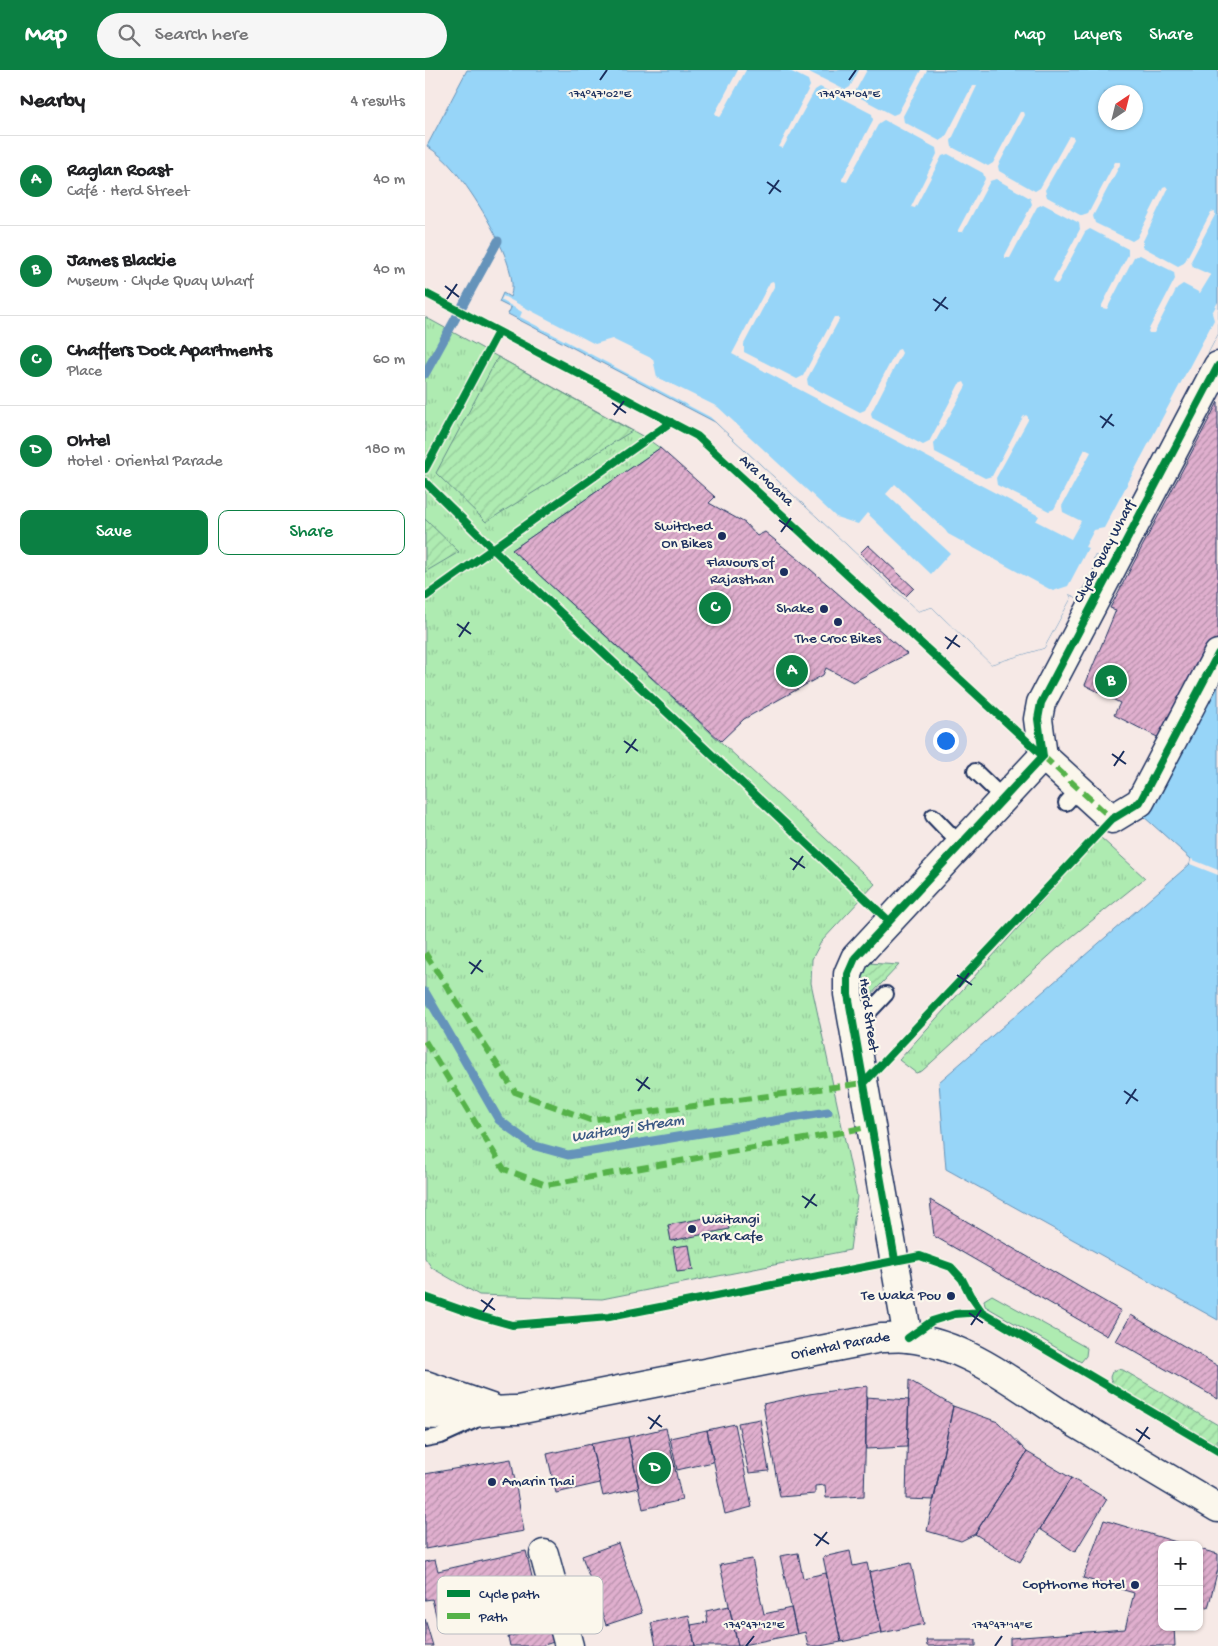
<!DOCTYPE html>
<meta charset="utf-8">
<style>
:root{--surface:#fff;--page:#f6f6f6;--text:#202124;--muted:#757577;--line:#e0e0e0;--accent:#0b8043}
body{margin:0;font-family:"Gochi Hand",sans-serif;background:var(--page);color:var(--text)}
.controls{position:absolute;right:15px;bottom:15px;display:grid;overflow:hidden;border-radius:10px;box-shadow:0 1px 4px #0004}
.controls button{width:45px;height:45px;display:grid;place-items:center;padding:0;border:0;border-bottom:1px solid var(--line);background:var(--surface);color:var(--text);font:25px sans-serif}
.compass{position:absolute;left:673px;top:15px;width:45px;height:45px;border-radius:50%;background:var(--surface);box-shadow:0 1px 4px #0004;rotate:35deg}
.you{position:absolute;left:520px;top:670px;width:18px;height:18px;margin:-12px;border:4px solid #fff;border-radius:50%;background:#1a73e8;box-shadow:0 0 0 8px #1a73e833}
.badge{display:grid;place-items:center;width:32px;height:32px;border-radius:50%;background:var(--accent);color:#fff;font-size:16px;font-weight:700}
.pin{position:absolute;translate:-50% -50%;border:2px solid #fff;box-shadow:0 1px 5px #0006}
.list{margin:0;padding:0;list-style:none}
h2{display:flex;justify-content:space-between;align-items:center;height:65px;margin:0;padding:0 20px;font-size:21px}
h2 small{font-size:16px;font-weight:400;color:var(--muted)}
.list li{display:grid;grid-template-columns:32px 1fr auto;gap:15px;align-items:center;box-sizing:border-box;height:90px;padding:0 20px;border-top:1px solid var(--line)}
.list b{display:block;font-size:19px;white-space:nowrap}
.list p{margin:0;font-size:16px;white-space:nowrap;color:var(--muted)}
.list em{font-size:16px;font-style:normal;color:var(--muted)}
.actions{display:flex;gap:10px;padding:15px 20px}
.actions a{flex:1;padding:11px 0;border:1px solid var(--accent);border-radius:10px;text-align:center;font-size:18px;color:var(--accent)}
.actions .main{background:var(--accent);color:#fff}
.icon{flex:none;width:28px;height:28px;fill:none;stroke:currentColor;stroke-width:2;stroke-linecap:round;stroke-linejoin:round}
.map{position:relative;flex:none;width:793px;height:1576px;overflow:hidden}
header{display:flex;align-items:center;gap:30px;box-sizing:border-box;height:70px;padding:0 25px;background:var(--accent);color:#fff}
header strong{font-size:24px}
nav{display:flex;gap:28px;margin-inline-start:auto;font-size:18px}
.search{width:350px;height:45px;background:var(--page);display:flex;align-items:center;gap:12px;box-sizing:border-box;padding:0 18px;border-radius:28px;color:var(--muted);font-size:19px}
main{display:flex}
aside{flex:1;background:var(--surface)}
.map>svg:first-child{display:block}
.grass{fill:#aeebb1;stroke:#648d88}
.park{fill:url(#park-tufts);stroke:#648d88}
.garden{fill:url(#garden-furrows);stroke:#648d88}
.water{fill:#97d5f8;stroke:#6593ba;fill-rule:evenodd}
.pier{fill:#f6e9e6}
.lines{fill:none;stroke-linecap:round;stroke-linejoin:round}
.stream{stroke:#6593ba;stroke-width:9}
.building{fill:url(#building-hatch);stroke:#1b2f5e}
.lane-casing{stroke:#1b2f5e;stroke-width:18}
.street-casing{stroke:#1b2f5e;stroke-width:31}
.secondary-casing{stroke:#1b2f5e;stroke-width:31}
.lane{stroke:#fbf7ec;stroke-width:14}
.street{stroke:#fbf7ec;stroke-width:28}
.secondary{stroke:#fbf7ec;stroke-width:28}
.quiet{stroke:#55b248;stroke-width:6;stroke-dasharray:12 6;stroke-linecap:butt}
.cycleway-casing{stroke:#fbf7ec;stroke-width:11}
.cycleway{stroke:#00873e;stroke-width:8}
.ticks{fill:none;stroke:#1b2f5e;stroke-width:2}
.poi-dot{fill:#1b2f5e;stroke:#fbf7ec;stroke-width:2}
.labels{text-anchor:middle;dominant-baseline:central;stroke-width:4.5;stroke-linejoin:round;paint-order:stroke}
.street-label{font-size:15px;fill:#1b2f5e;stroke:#fbf7ec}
.poi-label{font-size:15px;fill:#1b2f5e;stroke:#fbf7ec;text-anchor:end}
.water-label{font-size:16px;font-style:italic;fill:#3a5884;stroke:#fbf7ec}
.key{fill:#fbf7ec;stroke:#b8bbc1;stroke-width:1}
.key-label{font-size:14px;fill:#1b2f5e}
.ticks-label{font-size:12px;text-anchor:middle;fill:#1b2f5e;stroke:#fbf7ec;stroke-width:4.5;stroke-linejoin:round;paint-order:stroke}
</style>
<header>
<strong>Map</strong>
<div class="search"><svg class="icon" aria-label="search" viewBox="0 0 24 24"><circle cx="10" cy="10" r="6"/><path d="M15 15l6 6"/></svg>Search here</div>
<nav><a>Map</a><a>Layers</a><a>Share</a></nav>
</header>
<main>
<aside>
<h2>Nearby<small>4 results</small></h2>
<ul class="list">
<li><span class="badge">A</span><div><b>Raglan Roast</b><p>Café · Herd Street</p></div><em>40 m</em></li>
<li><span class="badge">B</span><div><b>James Blackie</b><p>Museum · Clyde Quay Wharf</p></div><em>40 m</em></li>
<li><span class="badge">C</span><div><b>Chaffers Dock Apartments</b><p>Place</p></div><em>60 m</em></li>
<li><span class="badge">D</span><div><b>Ohtel</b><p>Hotel · Oriental Parade</p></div><em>180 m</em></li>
</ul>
<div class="actions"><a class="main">Save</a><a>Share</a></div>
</aside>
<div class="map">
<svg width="793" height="1576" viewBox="0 0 793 1576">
<defs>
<pattern id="park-tufts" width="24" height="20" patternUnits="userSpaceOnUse" patternTransform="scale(1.25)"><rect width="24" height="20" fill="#aeebb1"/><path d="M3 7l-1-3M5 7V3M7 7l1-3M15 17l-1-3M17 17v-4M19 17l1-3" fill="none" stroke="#95ca9b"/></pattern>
<pattern id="garden-furrows" width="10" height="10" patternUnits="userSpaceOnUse" patternTransform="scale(1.25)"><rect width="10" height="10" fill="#aeebb1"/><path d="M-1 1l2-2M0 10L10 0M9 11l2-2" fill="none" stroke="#95ca9b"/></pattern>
<pattern id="building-hatch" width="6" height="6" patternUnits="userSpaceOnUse" patternTransform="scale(1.25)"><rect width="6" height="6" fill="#e0afce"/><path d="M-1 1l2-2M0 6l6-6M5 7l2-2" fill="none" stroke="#b58faa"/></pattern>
</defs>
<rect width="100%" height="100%" fill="#f6e9e6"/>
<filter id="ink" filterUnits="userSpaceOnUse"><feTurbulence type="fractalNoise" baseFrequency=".02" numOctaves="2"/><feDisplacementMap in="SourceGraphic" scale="10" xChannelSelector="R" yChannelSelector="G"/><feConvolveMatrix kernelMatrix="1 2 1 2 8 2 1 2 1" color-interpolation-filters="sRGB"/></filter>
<g filter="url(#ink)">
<!-- grass -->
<path class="grass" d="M 567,1225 L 662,1278 L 661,1286 L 656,1292 L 560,1236 L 559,1230 Z"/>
<!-- park -->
<path class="park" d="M 0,247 L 221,368 L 235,378 L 87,480 L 450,814 L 396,872 L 387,889 L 386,913 L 432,1126 L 425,1180 L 177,1229 L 54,1225 L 7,1198 L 0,1188 Z
M 675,767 L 720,808 L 634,877 L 497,1001 L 491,1003 L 474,990 Z"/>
<!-- garden -->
<path class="garden" d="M 73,287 L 207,361 L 61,452 L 11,403 Z
M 0,449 L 34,482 L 0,502 Z
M 443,893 L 474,895 L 441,930 L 437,909 Z
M 693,1299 L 698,1300 L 793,1355 L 793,1375 L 688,1315 L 685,1307 L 687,1302 Z"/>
<!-- water -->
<path class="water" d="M 42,0 L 793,0 L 793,264 L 675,487 L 670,485 L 668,489 L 672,492 L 653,528 L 644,524 L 646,528 L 619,578 L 566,594 L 507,537 L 493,541 L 290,352 L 83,244 L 86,238 L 74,232 L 78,223 L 85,227 C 98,200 47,120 28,99 C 21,90 11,82 2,76 ZM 680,22 L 710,22 L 710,52 L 680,52 Z
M 793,603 L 793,1250 L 521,1099 L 514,1012 L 765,794 L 766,789 L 718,746 Z"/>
<!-- pier -->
<path class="pier" d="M 313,0 L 321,0 L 296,46 L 293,47 L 290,43 Z
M 363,0 L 384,0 L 384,2 L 420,20 L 425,17 L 434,0 L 442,0 L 431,20 L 432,26 L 468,45 L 473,43 L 496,0 L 502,0 L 478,46 L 479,52 L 515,71 L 520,68 L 547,16 L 552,16 L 526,71 L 527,77 L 563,96 L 568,93 L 595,42 L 599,42 L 600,45 L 573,96 L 574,101 L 610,121 L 615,118 L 644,66 L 648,67 L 649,69 L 620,120 L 622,127 L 657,146 L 663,144 L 690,92 L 695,92 L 695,95 L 668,146 L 670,153 L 707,171 L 712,168 L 738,117 L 741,116 L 743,119 L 718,171 L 718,177 L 753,196 L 759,193 L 786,142 L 790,141 L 790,145 L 766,191 L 768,197 L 786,205 L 775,223 L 758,214 L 752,218 L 729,263 L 724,263 L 723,261 L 750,209 L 749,202 L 715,185 L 709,187 L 682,239 L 677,238 L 677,235 L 703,185 L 703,179 L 665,159 L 660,162 L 633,213 L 630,214 L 628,210 L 655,159 L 654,153 L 618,134 L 612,137 L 585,188 L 580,188 L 580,185 L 607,134 L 605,128 L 571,109 L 565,111 L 538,162 L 533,162 L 533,160 L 560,109 L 558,103 L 523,84 L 517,86 L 490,138 L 486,137 L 512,84 L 511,78 L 459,50 L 454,53 L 422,112 L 417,111 L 417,109 L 448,50 L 447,44 L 395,17 L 390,20 L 358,78 L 354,77 L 385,16 L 383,10 Z
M 348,211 L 350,215 L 319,274 L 319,282 L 372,309 L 378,306 L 409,247 L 413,247 L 414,250 L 382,309 L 383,315 L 435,342 L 440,340 L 472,280 L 475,279 L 477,283 L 446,343 L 447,348 L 498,375 L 504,372 L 534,314 L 539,312 L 541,316 L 509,374 L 510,382 L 560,408 L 567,406 L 598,347 L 601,345 L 603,347 L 603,350 L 571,408 L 572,415 L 624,441 L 629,439 L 660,379 L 666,382 L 637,436 L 638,442 L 656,451 L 646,469 L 611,451 L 614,446 L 307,284 L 345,212 Z
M 78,226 L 170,274 L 187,269 L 228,289 L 232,307 L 293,337 L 411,447 L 433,454 L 442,443 L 506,504 L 525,483 L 461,424 L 470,414 L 520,460 L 523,464 L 628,521 L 643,516 L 663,478 L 660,477 L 669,460 L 679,458 L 789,250 L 787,243 L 793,232 L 793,264 L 675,487 L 670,485 L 668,489 L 672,492 L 653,528 L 644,524 L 646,528 L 619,578 L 566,594 L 507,537 L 493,541 L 285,347 L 95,247 L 97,242 L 76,230 Z
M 766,789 L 793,800 L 793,805 L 765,794 Z"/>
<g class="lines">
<!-- stream -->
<path class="stream" d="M 0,304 L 73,171
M 0,922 L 74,1050 L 107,1075 L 143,1085 L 403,1042"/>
</g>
<!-- building -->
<path class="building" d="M 793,332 L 793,569 L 738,670 L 689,645 L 695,633 L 660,615 L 691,540 L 685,538 Z
M 235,378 L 290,427 L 284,433 L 320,453 L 332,466 L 340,462 L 377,492 L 482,584 L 428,612 L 401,598 L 398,605 L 319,649 L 296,671 L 87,480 Z
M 443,475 L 489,518 L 481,526 L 435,483 Z
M 505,1130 L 696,1241 L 682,1266 L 509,1166 Z
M 301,1144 L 304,1159 L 246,1171 L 243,1155 Z
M 264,1175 L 268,1200 L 252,1202 L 248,1177 Z
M 706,1245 L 793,1296 L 793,1329 L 691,1271 Z
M 484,1310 L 528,1336 L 509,1430 L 481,1429 Z
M 442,1316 L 439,1426 L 401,1428 L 400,1415 L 390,1416 L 390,1424 L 355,1427 L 338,1334 L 384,1324 Z
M 441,1327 L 484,1330 L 482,1377 L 441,1379 Z
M 528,1336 L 573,1352 L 602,1382 L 550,1464 L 536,1471 L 502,1461 Z
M 335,1349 L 344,1401 L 324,1403 L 313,1353 Z
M 310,1354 L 327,1437 L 300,1444 L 282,1360 Z
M 241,1358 L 257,1430 L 218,1439 L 203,1367 Z
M 282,1360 L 288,1392 L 252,1400 L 245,1368 Z
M 203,1367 L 214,1418 L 178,1426 L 166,1374 Z
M 166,1374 L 175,1413 L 131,1423 L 122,1384 Z
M 602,1382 L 646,1408 L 595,1492 L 550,1464 Z
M 86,1389 L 99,1461 L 0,1479 L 0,1404 Z
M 646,1408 L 682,1429 L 650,1482 L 615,1459 Z
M 679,1450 L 761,1475 L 737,1475 L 737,1557 L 749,1557 L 750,1576 L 585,1576 L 585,1568 L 700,1559 L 709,1523 L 658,1508 Z
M 193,1473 L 217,1543 L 181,1555 L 157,1486 Z
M 774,1479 L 793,1484 L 793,1499 L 783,1538 L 774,1536 Z
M 101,1481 L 114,1537 L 63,1549 L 61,1542 L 13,1553 L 7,1529 L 0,1530 L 0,1492 L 10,1490 L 13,1501 Z
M 425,1481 L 428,1496 L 442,1493 L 457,1563 L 416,1572 L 398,1487 Z
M 373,1483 L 378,1508 L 401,1503 L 416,1572 L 395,1576 L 383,1576 L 380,1562 L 372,1564 L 355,1486 Z
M 327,1489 L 339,1544 L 366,1538 L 372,1564 L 313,1576 L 295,1495 Z
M 486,1493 L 499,1554 L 457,1563 L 444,1502 Z
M 304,1536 L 313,1576 L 270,1576 L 266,1555 L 283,1552 L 281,1541 Z
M 264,1545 L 270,1576 L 231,1576 L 226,1553 Z
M 0,1549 L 8,1576 L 0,1576 Z
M 127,1555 L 132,1571 L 116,1576 L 85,1576 L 83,1567 Z
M 501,1570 L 551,1570 L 551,1576 L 502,1576 Z"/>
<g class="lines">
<defs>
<path id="lane" d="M 550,701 L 578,728
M 641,733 L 654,719
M 508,746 L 535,774
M 429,958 L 461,924
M 0,1369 L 16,1366 L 49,1351"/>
<path id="street" d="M 618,686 L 613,649 L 616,633 L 793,296
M 618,686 L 687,749 L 715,732 L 793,584
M 483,1268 L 423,924 L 423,904 L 430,888 L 618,686
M 119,1484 L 144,1576"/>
<g id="secondary">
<path d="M 0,1315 L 66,1338"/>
<path id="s1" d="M 0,1344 C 31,1348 62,1339 93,1340 L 456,1268 C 465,1268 474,1267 483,1268 C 547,1275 599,1322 652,1354 C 699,1382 746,1410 793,1438"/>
</g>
</defs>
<!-- lane casing -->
<use href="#lane" class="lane-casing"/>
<!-- street casing -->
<use href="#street" class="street-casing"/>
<!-- secondary casing -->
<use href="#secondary" class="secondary-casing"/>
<!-- lane -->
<use href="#lane" class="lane"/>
<!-- street -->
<use href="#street" class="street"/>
<!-- secondary -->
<use href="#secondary" class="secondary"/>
<!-- quiet -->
<path class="quiet" d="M 618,686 L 687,749 L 691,747
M 0,883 L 90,1022 L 165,1050 L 439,1013
M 0,971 L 79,1099 L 121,1115 L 418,1062 L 446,1056"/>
<defs>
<path id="cycleway" d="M 0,223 L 272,366 L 618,686
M 0,399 L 73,262
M 0,412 L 68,479 L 464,851
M 0,527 L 246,352
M 618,686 L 613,649 L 616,633 L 793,296
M 439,1013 L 687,749 L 715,732 L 793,584
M 470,1190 L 423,924 L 423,904 L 430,888 L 618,686
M 0,1227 L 51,1245 L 87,1255 L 184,1247 L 495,1186 L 526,1197 L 537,1209 L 545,1225 L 557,1242 L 793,1381
M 483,1268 L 507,1251 L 530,1244 L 557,1242"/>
</defs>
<!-- cycleway casing -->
<use href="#cycleway" class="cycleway-casing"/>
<!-- cycleway -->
<use href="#cycleway" class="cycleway"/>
</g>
</g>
<!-- ticks -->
<path class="ticks" d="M 175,10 L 182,0M 424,10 L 431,0M 342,112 L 356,122M 344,124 L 354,110M 20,216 L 34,227M 22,229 L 32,214M 508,229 L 523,239M 510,241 L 521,227M 187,333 L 201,343M 189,345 L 199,331M 675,346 L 689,356M 677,358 L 687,344M 354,450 L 368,460M 356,462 L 366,448M 32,554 L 46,564M 34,567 L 44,552M 520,567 L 535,577M 522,579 L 532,565M 199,671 L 213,681M 201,683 L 211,669M 687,684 L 701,694M 689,696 L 699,681M 365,788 L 380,798M 368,800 L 378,786M 44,892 L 58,902M 46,904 L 56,890M 532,905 L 547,915M 534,917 L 544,903M 211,1009 L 225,1019M 213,1021 L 223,1007M 699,1021 L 713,1031M 701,1034 L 711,1019M 377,1126 L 392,1136M 380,1138 L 390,1124M 56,1230 L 70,1240M 58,1242 L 68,1228M 544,1243 L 558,1253M 546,1255 L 556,1240M 223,1347 L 237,1357M 225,1359 L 235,1345M 711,1359 L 725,1369M 713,1372 L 723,1357M 389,1464 L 404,1474M 391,1476 L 402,1462M 321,1576 L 329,1566M 570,1576 L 577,1566"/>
<!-- markers -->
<g class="poi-dot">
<circle cx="297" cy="466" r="5"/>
<circle cx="359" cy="502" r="5"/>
<circle cx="399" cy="539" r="5"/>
<circle cx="413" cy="552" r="5"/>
<circle cx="267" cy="1159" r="5"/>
<circle cx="526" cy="1226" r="5"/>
<circle cx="67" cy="1412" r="5"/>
<circle cx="710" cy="1515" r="5"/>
</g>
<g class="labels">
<!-- street labels -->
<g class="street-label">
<text transform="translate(341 411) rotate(43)">Ara Moana</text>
<text transform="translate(680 482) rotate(-62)">Clyde Quay Wharf</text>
<text transform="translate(443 945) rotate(82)">Herd Street</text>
<text stroke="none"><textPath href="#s1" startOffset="422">Oriental Parade</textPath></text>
</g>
<!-- poi labels -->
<g class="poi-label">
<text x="287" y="457">Switched<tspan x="287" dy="17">On Bikes</tspan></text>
<text x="349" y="493">Flavours of<tspan x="349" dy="17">Rajasthan</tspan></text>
<text x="389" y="539">Shake</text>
<text x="413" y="569" text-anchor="middle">The Croc Bikes</text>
<text x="277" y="1150" text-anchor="start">Waitangi<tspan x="277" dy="17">Park Cafe</tspan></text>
<text x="516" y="1226">Te Waka Pou</text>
<text x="77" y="1412" text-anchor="start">Amarin Thai</text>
<text x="700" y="1515">Copthorne Hotel</text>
</g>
<!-- water labels -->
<g class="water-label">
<text transform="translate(203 1060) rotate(-9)">Waitangi Stream</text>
</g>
</g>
<!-- legend -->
<rect x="12" y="1506" width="166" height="58" rx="8" class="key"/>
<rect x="22" y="1520" width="23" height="7" fill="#00873e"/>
<rect x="22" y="1543" width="23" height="6" fill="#55b248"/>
<g class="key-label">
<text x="54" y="1528">Cycle path</text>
<text x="54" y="1551">Path</text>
</g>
<g class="ticks-label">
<text x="175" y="27">174°47'02"E</text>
<text x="424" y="27">174°47'04"E</text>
<text x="329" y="1558">174°47'12"E</text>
<text x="577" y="1558">174°47'14"E</text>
</g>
</svg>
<div class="controls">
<button>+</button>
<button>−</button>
</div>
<svg class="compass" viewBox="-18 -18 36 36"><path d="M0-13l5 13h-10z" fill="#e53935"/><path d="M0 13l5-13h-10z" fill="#757577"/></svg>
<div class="you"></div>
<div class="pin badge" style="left:367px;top:601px">A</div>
<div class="pin badge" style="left:686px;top:611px">B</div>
<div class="pin badge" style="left:290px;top:538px">C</div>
<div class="pin badge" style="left:230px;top:1398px">D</div>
</div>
</main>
